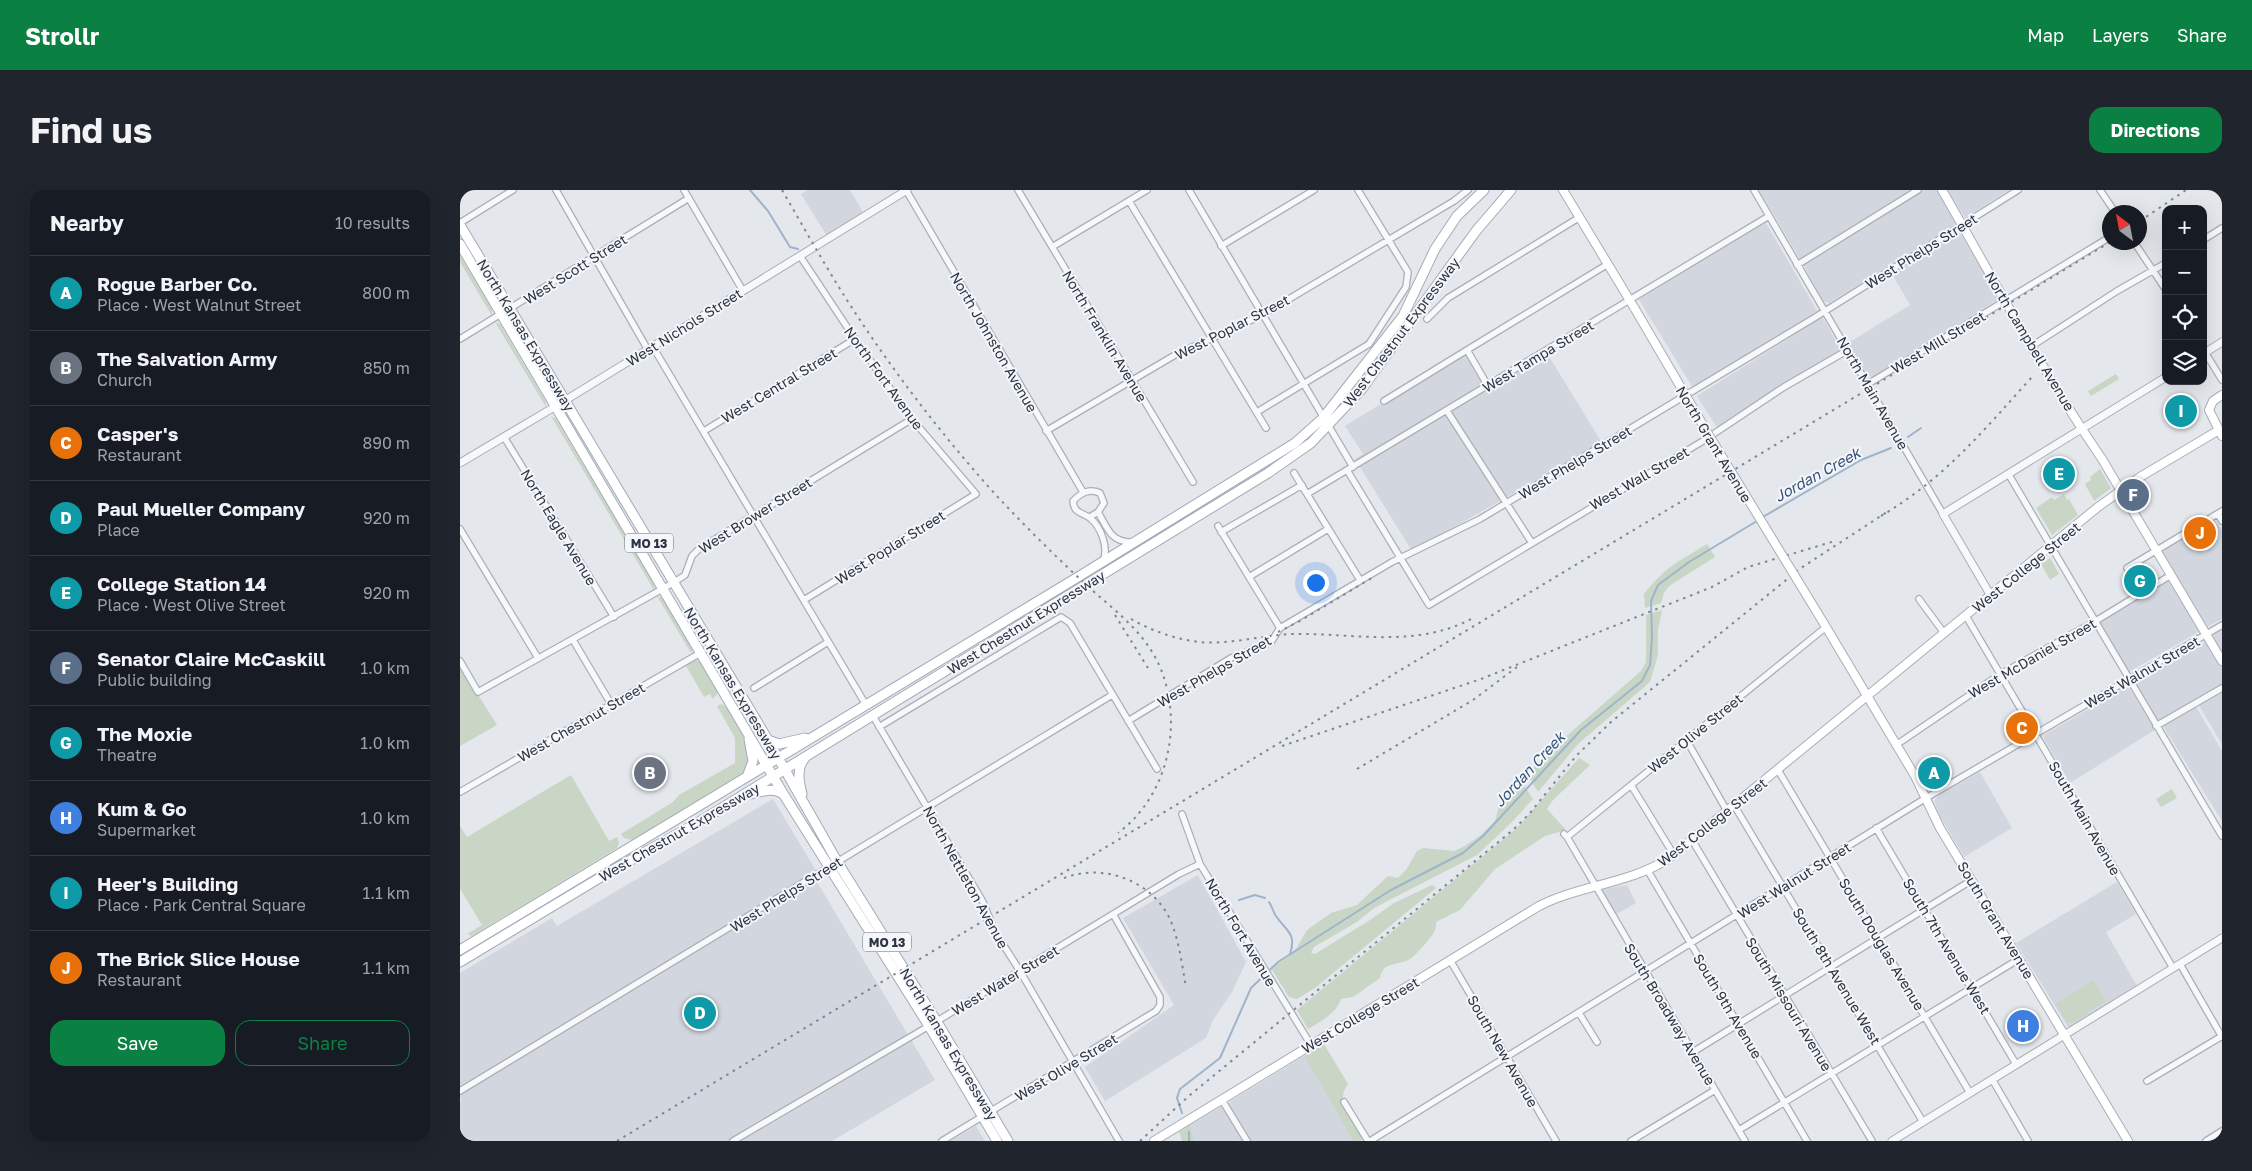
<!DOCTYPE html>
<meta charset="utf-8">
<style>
:root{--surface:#171b24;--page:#20242c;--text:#f1f3f6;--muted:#9ea1a6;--line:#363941;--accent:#0b8043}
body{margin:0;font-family:"Golos Text",sans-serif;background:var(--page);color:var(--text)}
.controls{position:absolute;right:15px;top:15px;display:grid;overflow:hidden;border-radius:10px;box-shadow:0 5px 20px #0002}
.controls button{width:45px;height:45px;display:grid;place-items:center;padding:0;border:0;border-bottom:1px solid var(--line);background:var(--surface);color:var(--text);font:25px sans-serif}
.compass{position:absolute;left:1642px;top:15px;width:45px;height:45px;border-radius:50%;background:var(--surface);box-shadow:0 5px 20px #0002;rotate:328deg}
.you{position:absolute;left:855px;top:392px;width:18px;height:18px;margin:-12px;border:4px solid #fff;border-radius:50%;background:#1a73e8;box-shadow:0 0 0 8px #1a73e833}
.badge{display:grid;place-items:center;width:32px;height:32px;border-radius:50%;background:var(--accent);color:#fff;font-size:16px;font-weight:700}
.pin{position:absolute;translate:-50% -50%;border:2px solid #fff;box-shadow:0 1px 5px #0006}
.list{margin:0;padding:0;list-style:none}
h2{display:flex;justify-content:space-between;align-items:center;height:65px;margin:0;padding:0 20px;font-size:21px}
h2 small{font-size:16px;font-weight:400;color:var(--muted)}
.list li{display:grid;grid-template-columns:32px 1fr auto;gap:15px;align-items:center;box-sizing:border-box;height:75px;padding:0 20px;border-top:1px solid var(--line)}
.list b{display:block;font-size:19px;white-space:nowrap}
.list p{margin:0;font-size:16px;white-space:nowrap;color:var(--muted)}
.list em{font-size:16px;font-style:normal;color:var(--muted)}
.actions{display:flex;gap:10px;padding:15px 20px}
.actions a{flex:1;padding:11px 0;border:1px solid var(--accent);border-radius:15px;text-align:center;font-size:18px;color:var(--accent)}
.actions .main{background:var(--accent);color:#fff}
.icon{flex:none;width:28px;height:28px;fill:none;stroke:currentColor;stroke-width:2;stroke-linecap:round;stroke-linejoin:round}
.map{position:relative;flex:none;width:1762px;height:951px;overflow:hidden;border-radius:15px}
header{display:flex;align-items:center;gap:30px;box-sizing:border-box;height:70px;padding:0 25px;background:var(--accent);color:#fff}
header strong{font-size:24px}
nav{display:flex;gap:28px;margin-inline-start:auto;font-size:18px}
.intro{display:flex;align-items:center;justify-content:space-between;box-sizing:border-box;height:120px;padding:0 30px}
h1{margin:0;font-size:35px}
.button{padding:12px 22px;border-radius:15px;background:var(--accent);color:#fff;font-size:18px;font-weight:700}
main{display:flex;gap:30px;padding:0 30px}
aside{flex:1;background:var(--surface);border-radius:15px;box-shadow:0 5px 20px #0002}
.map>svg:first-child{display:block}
.built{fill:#d2d6de}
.green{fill:#c9d6c5}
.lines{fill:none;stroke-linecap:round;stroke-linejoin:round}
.stream{stroke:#9fb4cc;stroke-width:2}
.minor-casing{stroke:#a9aeb7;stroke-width:8}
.tertiary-casing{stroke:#a9aeb7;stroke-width:9}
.secondary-casing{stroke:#a9aeb7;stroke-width:10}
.primary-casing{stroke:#a3abb8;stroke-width:11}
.minor{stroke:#f7f8fa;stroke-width:5.5}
.tertiary{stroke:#f7f8fa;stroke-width:7}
.secondary{stroke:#fff;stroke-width:8}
.primary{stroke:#fff;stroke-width:9}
.rail{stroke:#7d8696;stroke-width:2;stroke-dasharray:2.5 5;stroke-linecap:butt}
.secondary-bridge-casing{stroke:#a9aeb7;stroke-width:10;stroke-linecap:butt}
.secondary-bridge{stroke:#fff;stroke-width:8}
.labels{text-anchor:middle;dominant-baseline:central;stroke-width:4;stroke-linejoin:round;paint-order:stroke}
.shield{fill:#f4f6f9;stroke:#676e7b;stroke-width:1}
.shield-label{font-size:12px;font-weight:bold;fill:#2b3445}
.street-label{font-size:14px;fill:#2b3445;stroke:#f4f6f9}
.water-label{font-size:15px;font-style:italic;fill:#34527a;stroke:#f4f6f9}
</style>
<header>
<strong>Strollr</strong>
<nav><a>Map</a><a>Layers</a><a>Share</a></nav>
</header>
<div class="intro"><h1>Find us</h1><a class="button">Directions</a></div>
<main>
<aside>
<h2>Nearby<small>10 results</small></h2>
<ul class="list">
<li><span class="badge" style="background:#0f9aa8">A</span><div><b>Rogue Barber Co.</b><p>Place · West Walnut Street</p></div><em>800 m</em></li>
<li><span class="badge" style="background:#6b7280">B</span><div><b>The Salvation Army</b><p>Church</p></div><em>850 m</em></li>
<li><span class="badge" style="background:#e8710a">C</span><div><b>Casper's</b><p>Restaurant</p></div><em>890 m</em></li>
<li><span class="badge" style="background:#0f9aa8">D</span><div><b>Paul Mueller Company</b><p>Place</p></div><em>920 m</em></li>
<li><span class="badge" style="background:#0f9aa8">E</span><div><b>College Station 14</b><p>Place · West Olive Street</p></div><em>920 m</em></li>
<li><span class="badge" style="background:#5c6f8a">F</span><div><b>Senator Claire McCaskill</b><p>Public building</p></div><em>1.0 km</em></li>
<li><span class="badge" style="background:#0f9aa8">G</span><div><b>The Moxie</b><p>Theatre</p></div><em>1.0 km</em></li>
<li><span class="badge" style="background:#3f7fe0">H</span><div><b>Kum &amp; Go</b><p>Supermarket</p></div><em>1.0 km</em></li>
<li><span class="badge" style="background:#0f9aa8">I</span><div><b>Heer's Building</b><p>Place · Park Central Square</p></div><em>1.1 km</em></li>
<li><span class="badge" style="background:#e8710a">J</span><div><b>The Brick Slice House</b><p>Restaurant</p></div><em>1.1 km</em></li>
</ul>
<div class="actions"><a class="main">Save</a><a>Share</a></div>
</aside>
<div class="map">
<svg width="1762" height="951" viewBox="0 0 1762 951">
<rect width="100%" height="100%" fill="#e4e7ec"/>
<!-- built -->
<path class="built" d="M 348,0 L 390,0 L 404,24 L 367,46 L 341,4 Z
M 1299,0 L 1452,0 L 1345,67 L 1340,69 Z
M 1463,0 L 1477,0 L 1495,31 L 1494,36 L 1369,113 L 1363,111 L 1343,74 Z
M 1487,0 L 1549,0 L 1505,28 Z
M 1306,33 L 1357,121 L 1233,198 L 1178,108 Z
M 1499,41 L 1538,106 L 1537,110 L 1412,187 L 1407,185 L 1388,153 L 1450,115 L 1432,84 Z
M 1361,128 L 1363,128 L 1381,160 L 1315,200 L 1258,239 L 1237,206 Z
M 1005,162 L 1028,200 L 1087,163 L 1142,253 L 952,361 L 895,269 L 903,264 L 885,236 Z
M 1754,329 L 1762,339 L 1762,429 L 1747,437 L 1741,430 L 1702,364 L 1706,358 Z
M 1709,391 L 1740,441 L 1669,482 L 1640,433 Z
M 1762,439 L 1762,462 L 1752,448 L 1754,444 Z
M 1746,451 L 1762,476 L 1762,496 L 1699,532 L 1676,493 Z
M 1668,496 L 1695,540 L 1610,593 L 1584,549 L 1584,545 Z
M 1762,500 L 1762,554 L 1738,514 Z
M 1736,517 L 1762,561 L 1762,631 L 1703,536 Z
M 1520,582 L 1552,638 L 1504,667 L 1480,626 L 1474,611 L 1478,606 Z
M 313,609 L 361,689 L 357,692 L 475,890 L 372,951 L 0,951 L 0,913 L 2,911 L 0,908 L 0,783 L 92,728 L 97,736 Z
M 738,685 L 786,772 L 772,802 L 753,830 L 746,848 L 645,911 L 625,877 L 714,815 L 663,728 Z
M 1657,692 L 1676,724 L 1646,742 L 1677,796 L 1611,837 L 1608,837 L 1556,753 Z
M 1167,695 L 1176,713 L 1155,725 L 1142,702 L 1143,699 Z
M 844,866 L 893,951 L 790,951 L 769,915 L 770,911 Z
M 762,916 L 783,951 L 734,951 L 730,935 Z
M 516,936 L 525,951 L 490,951 Z"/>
<!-- green -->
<path class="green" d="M 0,65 L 32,119 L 32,126 L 0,72 Z
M 35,132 L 40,134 L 86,212 L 86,217 Z
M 1656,184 L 1659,189 L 1631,206 L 1628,201 Z
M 91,226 L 96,229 L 195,394 L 194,400 Z
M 1640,279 L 1651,298 L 1634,311 L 1625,294 L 1631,290 L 1630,287 Z
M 1604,304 L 1607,310 L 1609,309 L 1618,325 L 1592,345 L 1576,318 L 1592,307 L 1594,310 Z
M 1247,354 L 1255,367 L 1209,396 L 1204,403 L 1201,413 L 1185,418 L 1184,404 C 1206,376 1218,372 1247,354 Z
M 1590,368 L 1599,384 L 1590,390 L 1581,374 Z
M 197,406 L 203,408 L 233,459 L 231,463 Z
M 1202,420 L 1198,440 L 1198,465 L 1190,492 L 1118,554 L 1078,602 L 1067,584 L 1086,564 L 1181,481 L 1186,472 L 1186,425 Z
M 236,469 L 241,473 L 257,500 L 258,503 L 253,509 L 250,504 L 244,507 L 225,474 Z
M 0,476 L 37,535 L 0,556 Z
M 261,514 C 274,517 290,559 288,573 C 288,581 279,586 273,590 L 172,650 L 164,648 L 161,644 L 213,612 L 219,605 L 275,573 L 275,548 L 257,516 Z
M 1119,568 L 1130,575 L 1093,610 L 1087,619 L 1106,640 L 1085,646 L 1035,679 L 1000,720 L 976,732 C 976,735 976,737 975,740 C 974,745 954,767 950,769 C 938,776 923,771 920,788 L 893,807 L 881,809 C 876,824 861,831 848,839 L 837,820 L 1057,638 Z
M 111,585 L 149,651 L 157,647 L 159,653 L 157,658 L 12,746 L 7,744 L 22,735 L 0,699 L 0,636 L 7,647 Z
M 1061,591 L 1073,609 L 1052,632 L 1017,665 L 914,718 L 897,732 L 854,757 L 851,763 L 855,764 L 910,730 L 934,713 L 972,695 L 976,698 L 855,798 L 837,809 L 829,807 L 811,778 L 828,767 L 836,759 L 847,740 L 871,723 L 897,715 L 928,686 L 938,688 L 946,680 L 957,661 L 963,658 L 994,661 L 1005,656 L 1021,645 L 1035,631 L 1041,608 L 1049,597 Z
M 1712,599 L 1717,608 L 1701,617 L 1696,609 Z
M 1633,790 L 1646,811 L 1612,833 L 1607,833 L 1596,814 Z
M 864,854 L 888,894 C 874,912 892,930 902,947 L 901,951 L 893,951 L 844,866 Z
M 730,935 L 734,951 L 722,951 L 719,942 Z"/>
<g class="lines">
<!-- stream -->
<path class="stream" d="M 290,0 L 308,21 L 330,57 L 338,59
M 1448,247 L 1461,238
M 1301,328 L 1401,270 L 1431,258
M 779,710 L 795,705 L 805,708
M 809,712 C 812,716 813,722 816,726 C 826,741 837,743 830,764
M 722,923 L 717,908 L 720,899 L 760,868 L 791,798 L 818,772 L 931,700 L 1003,663 L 1023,646 L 1121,540 L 1182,491 L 1190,475 L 1192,448 L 1191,411 L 1198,395 L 1229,372 L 1297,331
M 729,942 L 729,951"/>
<defs>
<path id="minor" d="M 96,0 L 188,160
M 224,0 L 283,101
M 446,0 L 623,302
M 558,0 L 733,292
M 729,0 L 893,277
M 1294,0 L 1483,324
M 1640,0 L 1655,22
M 669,11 L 806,238
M 0,33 L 53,0
M 1743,50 L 1762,38
M 1674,52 L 1706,100
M 761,56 L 854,0
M 592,57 L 687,0
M 340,66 L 395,149 L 452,229 L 516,304 L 344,410
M 1337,75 L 1458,0
M 967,129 L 988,108 L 1120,27
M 0,149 L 229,8
M 1572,156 L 1657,101 L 1706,73
M 193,157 L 406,515
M 1743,159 L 1762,190
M 1408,194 L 1650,47
M 1028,196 L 1007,160 L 1148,74
M 924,211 L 1007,160
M 987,221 L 1072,353
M 797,222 L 909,154 L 946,97 L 948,82 L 898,0
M 244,241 L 395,149
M 586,241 L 715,165 L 802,125 L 994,11 L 1008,0
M 44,247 L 154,427
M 887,280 L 969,415 L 1243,251 L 1324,197 L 1388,160
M 834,283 L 900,390
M 1549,285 L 1762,646
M 847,304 L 1309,26
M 638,322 C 648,339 651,353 673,352
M 1758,324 L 1762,331
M 630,327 L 638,322 L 644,313 L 640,303 C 629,298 621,303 613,311 C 614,324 622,322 630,328 C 641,337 649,358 643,371
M 758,336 L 820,438
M 0,339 L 78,468
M 761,342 L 842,295
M 1667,378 L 1762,321
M 789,387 L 868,339
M 1459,409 L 1484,443
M 1506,426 L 1713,778
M 113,450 L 151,514
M 0,471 L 18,502 L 213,393 L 225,385 L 232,366 L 239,359 L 452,229
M 294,498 L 368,452
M 413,526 L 523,712 L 535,742 L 560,781 L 659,951
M 668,531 L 771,468 L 811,452 L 820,438 L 932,372 L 1020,329 L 1354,128 L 1558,0
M 1696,536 L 1762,498
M 419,537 L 601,427 L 610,433 L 697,579
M 1227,551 L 1267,621
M 1436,555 L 1539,485 L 1634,432 L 1711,385
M 1318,580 L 1510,903
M 1171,595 L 1214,665
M 0,602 L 242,462
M 1274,615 L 1463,932
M 722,624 L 740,674 L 851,855
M 1416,638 L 1556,874
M 1104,644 L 1107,647 L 1366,437
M 1107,647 L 1285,951
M 1232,650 L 1412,951
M 1188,681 L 1347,951
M 990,770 L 1096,951
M 1720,774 L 1762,847
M 1119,823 L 1137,852
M 1233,862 L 1512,690
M 1532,889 L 1568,951
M 1687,891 L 1762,846
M 0,901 L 652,505
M 762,910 L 787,951
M 884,912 L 908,951
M 1279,940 L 1559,769
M 273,951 L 469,836 L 719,684 L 740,674
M 482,951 L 696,821 L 700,815 L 700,807 L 653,724
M 910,951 L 1466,608 L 1762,435
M 1171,951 L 1255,900
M 1746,951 L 1762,941"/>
<path id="tertiary" d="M 1743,164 L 1762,152
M 0,273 L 96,216 L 447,0
M 1531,406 L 1483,324 L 1706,187
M 1432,951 L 1762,748"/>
<path id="secondary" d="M 1103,0 L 1175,119
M 1482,0 C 1534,90 1583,183 1642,269 L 1762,471
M 1762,205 L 1753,211 L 1749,220 L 1762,246
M 1363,432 L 1455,586 L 1480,638 L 1668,951
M 694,951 L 1079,716 C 1120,695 1168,694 1208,669 L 1638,317 L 1680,287 L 1759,240"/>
<path id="primary" d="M 0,35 L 308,550 L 378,673 L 477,832 L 548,951
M 0,54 L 324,605 L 469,836 L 537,951
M 308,550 L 319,554 L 345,548
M 287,587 L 293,571 L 289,549
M 290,604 C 302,602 314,596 324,605
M 342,604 C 339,592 336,578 345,568
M 0,760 L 618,387 L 835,253 L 863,228 L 943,126 L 975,59 L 997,26 L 1024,0
M 0,772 L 146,684 L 239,632 L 808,283 L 851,253 L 901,200 L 1016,41 L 1051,0"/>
</defs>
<!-- minor casing -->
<use href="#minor" class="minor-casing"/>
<!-- tertiary casing -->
<use href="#tertiary" class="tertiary-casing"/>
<!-- secondary casing -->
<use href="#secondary" class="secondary-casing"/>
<!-- primary casing -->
<use href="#primary" class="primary-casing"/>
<!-- minor -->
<use href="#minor" class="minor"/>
<!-- tertiary -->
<use href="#tertiary" class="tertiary"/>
<!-- secondary -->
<use href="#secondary" class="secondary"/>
<!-- primary -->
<use href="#primary" class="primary"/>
<!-- rail -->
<path class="rail" d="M 322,0 C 343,36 363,72 385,107 C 429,176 480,243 535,304 C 562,333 591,362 620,389 C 649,417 683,438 700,477 C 724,534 708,606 658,643
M 1680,31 L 1726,0
M 1421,326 C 1485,288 1523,241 1572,187
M 655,425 L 688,478
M 671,429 C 692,441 715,449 739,452 C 771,455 801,445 833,444 C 895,443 958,459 1015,427
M 818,442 L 840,431 L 915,386
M 822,556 L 1021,489 L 1252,397 L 1288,377 L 1375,351
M 897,579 L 1013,510 L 1057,477
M 604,688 C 643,673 691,690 710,729 C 719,750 722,775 726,797
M 157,951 L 1425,189 L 1650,52
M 680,951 L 730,905 L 1053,640 L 1070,623 L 1116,566 L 1151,532 L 1341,378 L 1427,322"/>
<defs>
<path id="secondary-bridge" d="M 1175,119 L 1250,247 L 1363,432"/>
</defs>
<!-- secondary-bridge casing -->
<use href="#secondary-bridge" class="secondary-bridge-casing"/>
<!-- secondary-bridge -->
<use href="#secondary-bridge" class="secondary-bridge"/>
</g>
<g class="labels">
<!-- shield labels -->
<g class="shield">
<rect x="165" y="343.5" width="48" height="19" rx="4"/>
<rect x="403" y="742.5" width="48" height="19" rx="4"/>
</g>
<g class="shield-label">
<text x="189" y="353">MO 13</text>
<text x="427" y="752">MO 13</text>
</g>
<!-- street labels -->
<g class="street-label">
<text transform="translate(1461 61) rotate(-32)">West Phelps Street</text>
<text transform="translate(115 79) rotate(-32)">West Scott Street</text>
<text transform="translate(224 137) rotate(-32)">West Nichols Street</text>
<text transform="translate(772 137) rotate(-27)">West Poplar Street</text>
<text transform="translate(941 142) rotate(-53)">West Chestnut Expressway</text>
<text transform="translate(66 145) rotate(59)">North Kansas Expressway</text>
<text transform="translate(645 146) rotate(59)">North Franklin Avenue</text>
<text transform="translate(1570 151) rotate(59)">North Campbell Avenue</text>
<text transform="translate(534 152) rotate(60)">North Johnston Avenue</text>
<text transform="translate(1478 152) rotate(-31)">West Mill Street</text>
<text transform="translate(1078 166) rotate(-31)">West Tampa Street</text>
<text transform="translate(424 188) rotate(54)">North Fort Avenue</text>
<text transform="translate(319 195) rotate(-31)">West Central Street</text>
<text transform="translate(1413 203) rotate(60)">North Main Avenue</text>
<text transform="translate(1254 254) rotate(59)">North Grant Avenue</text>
<text transform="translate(1115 272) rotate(-31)">West Phelps Street</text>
<text transform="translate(1179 288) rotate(-30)">West Wall Street</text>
<text transform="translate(295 325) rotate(-32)">West Brower Street</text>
<text transform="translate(99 337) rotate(59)">North Eagle Avenue</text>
<text transform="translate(430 357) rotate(-32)">West Poplar Street</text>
<text transform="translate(1566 377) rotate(-39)">West College Street</text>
<text transform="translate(566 432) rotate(-32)">West Chestnut Expressway</text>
<text transform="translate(1572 468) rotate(-30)">West McDaniel Street</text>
<text transform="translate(754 481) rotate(-30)">West Phelps Street</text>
<text transform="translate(1682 482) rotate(-30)">West Walnut Street</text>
<text transform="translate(273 493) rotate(59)">North Kansas Expressway</text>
<text transform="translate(121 532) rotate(-30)">West Chestnut Street</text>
<text transform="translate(1235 543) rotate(-39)">West Olive Street</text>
<text transform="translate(1625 628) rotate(60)">South Main Avenue</text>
<text transform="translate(1252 632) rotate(-38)">West College Street</text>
<text transform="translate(219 642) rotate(-30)">West Chestnut Expressway</text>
<text transform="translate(506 687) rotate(61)">North Nettleton Avenue</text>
<text transform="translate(1334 690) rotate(-32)">West Walnut Street</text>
<text transform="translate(326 704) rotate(-32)">West Phelps Street</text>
<text transform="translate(1536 730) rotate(59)">South Grant Avenue</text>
<text transform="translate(781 742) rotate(59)">North Fort Avenue</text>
<text transform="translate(1422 754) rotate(59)">South Douglas Avenue</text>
<text transform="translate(1487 756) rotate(59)">South 7th Avenue West</text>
<text transform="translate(1377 786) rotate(59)">South 8th Avenue West</text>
<text transform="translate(545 790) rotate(-31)">West Water Street</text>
<text transform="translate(1329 814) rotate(59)">South Missouri Avenue</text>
<text transform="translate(1268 816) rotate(59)">South 9th Avenue</text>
<text transform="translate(1210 824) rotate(59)">South Broadway Avenue</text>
<text transform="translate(900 825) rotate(-31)">West College Street</text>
<text transform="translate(489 854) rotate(59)">North Kansas Expressway</text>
<text transform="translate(1043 861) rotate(60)">South New Avenue</text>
<text transform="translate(606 877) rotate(-31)">West Olive Street</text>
</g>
<!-- water labels -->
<g class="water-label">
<text transform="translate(1357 284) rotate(-29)">Jordan Creek</text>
<text transform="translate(1069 579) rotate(-47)">Jordan Creek</text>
</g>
</g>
</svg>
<div class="controls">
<button>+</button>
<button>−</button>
<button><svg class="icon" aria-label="locate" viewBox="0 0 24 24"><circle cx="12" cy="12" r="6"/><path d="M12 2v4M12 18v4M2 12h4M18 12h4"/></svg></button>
<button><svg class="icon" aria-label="layers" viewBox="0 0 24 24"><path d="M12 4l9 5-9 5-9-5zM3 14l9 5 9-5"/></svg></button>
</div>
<svg class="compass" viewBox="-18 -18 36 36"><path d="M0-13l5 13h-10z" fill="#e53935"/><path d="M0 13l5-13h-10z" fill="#9ea1a6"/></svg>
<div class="you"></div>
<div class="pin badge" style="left:1474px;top:583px;background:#0f9aa8">A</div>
<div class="pin badge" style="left:190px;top:583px;background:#6b7280">B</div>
<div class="pin badge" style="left:1562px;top:538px;background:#e8710a">C</div>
<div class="pin badge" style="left:240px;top:823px;background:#0f9aa8">D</div>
<div class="pin badge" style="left:1599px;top:284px;background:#0f9aa8">E</div>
<div class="pin badge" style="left:1673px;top:305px;background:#5c6f8a">F</div>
<div class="pin badge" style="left:1680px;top:391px;background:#0f9aa8">G</div>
<div class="pin badge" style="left:1563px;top:836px;background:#3f7fe0">H</div>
<div class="pin badge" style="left:1721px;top:221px;background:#0f9aa8">I</div>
<div class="pin badge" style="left:1740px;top:343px;background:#e8710a">J</div>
</div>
</main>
